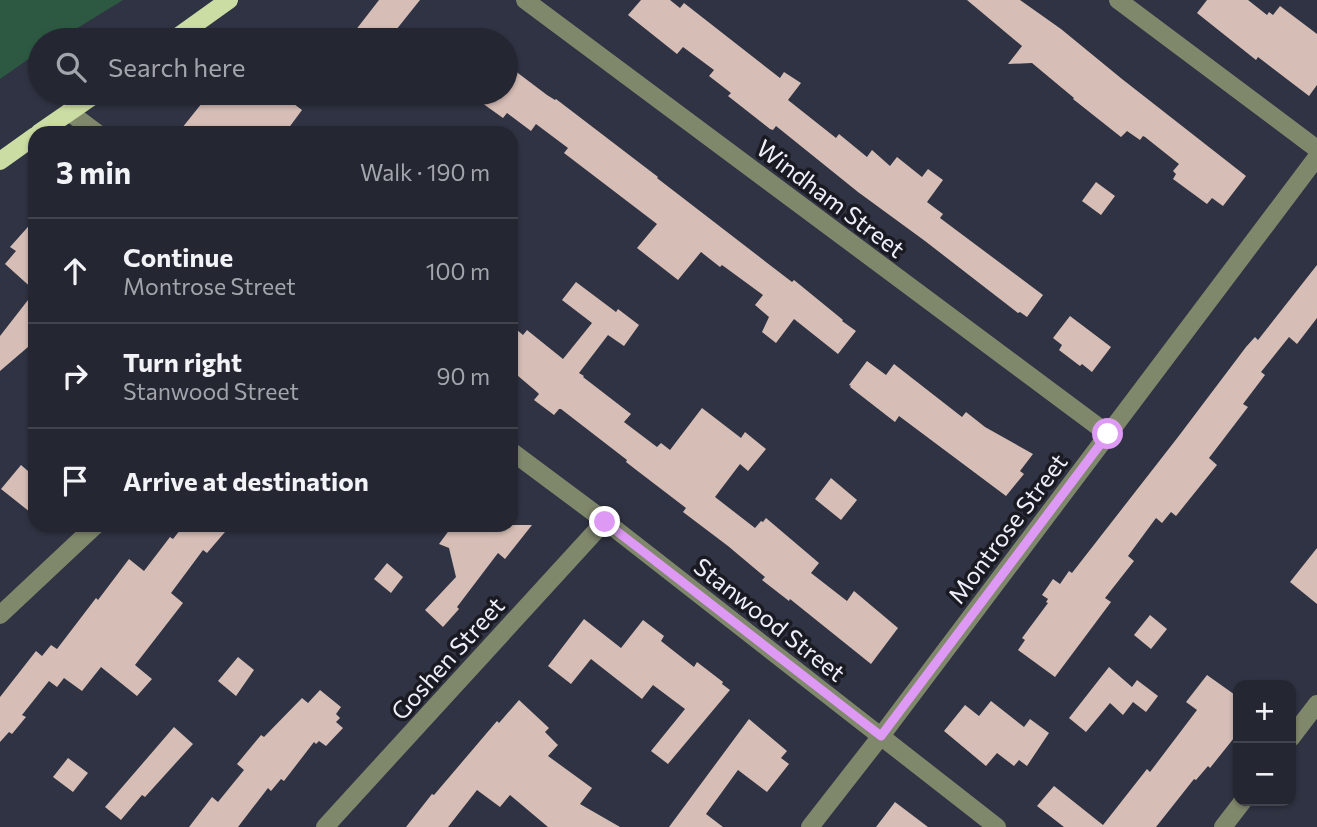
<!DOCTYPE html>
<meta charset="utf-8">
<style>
:root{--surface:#242632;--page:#30323e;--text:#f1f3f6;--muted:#a3a5ac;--line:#41434d}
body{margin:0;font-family:Commissioner,sans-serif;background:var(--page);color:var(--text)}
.controls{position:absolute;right:21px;bottom:21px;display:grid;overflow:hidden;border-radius:14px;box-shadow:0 2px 5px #0004}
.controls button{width:63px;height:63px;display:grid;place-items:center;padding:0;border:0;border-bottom:2px solid var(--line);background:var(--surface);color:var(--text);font:35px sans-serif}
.stop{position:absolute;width:21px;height:21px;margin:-16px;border:5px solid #dd99f3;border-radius:50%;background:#fff}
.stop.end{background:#dd99f3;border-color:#fff;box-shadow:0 2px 7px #0008}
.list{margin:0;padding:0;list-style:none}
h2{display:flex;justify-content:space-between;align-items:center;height:91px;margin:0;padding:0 28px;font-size:30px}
h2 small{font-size:23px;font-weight:400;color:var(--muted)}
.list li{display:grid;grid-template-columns:46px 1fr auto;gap:21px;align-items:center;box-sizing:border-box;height:105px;padding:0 28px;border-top:2px solid var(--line)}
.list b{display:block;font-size:26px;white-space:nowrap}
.list p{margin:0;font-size:23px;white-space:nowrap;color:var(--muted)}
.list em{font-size:23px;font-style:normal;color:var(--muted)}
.icon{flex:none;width:38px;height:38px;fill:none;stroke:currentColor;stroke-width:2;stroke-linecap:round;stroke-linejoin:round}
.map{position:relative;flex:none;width:1317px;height:827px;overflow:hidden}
.search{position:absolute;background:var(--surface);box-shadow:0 2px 5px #0004;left:28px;top:28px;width:490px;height:77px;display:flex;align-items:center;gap:18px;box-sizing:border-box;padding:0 24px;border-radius:38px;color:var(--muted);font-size:26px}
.panel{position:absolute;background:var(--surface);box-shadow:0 2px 5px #0004;left:28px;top:126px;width:490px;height:406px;border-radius:21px}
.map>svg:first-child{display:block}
.green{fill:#2d5942}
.building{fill:#d6beb6}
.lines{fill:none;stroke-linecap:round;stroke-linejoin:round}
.minor{stroke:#80886c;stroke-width:18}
.major{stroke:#ccdda3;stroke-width:18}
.route{stroke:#dd99f3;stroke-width:9}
.labels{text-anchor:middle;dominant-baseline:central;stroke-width:7;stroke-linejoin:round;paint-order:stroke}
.street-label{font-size:24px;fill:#edeffa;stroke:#1a1b22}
</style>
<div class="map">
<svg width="1317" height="827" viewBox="0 0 1317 827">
<rect width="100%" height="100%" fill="#303343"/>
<!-- green -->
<path class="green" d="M 0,0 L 123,0 L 58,40 L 40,40 L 40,51 L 0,79 Z"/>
<!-- building -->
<path class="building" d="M 379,0 L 420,0 L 388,40 L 348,40 Z
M 641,0 L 670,0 L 680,8 L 684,3 L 780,78 L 784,72 L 801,83 L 788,100 L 836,138 L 839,134 L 867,157 L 872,150 L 890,166 L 897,157 L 922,177 L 928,169 L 943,180 L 927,202 L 943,214 L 940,218 L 1043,295 L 1027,317 L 1020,312 L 1018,313 L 925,241 L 858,192 L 776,126 L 773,130 L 770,129 L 728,96 L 731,93 L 709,76 L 714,70 L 683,47 L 677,54 L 628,15 Z
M 967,0 L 1020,0 L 1061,29 L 1122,79 L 1246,176 L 1223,206 L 1212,198 L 1207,204 L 1173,179 L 1176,174 L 1173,171 L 1179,164 L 1145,137 L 1143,136 L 1140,140 L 1127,131 L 1121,137 L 1073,99 L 1074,98 L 1032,63 L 1008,64 L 1022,46 Z
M 1207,0 L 1248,0 L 1267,15 L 1269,12 L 1273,15 L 1280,6 L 1317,34 L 1317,85 L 1309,96 L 1258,57 L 1256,60 L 1197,13 Z
M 506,64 L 547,95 L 555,100 L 556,99 L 658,177 L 657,178 L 792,282 L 794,280 L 843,320 L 842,321 L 856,331 L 838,354 L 794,319 L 776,343 L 762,332 L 769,317 L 755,305 L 763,295 L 722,265 L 720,267 L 701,252 L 678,280 L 637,248 L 657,224 L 564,153 L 568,148 L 536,124 L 531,131 L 507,113 L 503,118 L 468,93 L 506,93 Z
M 210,93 L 297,93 L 290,101 L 302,110 L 285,133 L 178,133 Z
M 1096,182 L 1115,196 L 1101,215 L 1082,201 Z
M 35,219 L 35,341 L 0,371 L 0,336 L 35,291 L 5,264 L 16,251 L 10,247 Z
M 1317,265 L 1317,318 L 1297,344 L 1289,337 L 1261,372 L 1265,375 L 1243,404 L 1248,407 L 1209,458 L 1217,465 L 1176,516 L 1171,512 L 1162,523 L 1156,518 L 1128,556 L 1134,561 L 1105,598 L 1111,602 L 1055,677 L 1018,650 L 1025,640 L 1022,638 L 1048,603 L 1046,602 L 1048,599 L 1042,595 L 1053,579 L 1060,584 L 1069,571 L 1072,573 L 1178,437 L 1246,347 L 1255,337 L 1258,340 Z
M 576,282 L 616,312 L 618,309 L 639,325 L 624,346 L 608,335 L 579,373 L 584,376 L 583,377 L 631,414 L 624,422 L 657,447 L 661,443 L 670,450 L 702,408 L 741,438 L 745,432 L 766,449 L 748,471 L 740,464 L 715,497 L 755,528 L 761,521 L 763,522 L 766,518 L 819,563 L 811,573 L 847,601 L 854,591 L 898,628 L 871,664 L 790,599 L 789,601 L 762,580 L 765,577 L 728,546 L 683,512 L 686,508 L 635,469 L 626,462 L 627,460 L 561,409 L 559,409 L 554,415 L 534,400 L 539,394 L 537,392 L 511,370 L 511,325 L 523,335 L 527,330 L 563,359 L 592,323 L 562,300 Z
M 1070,316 L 1111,347 L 1092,372 L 1082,364 L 1080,366 L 1059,350 L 1062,345 L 1053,338 Z
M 867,361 L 886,375 L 894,364 L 962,417 L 966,412 L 985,427 L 1033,454 L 1020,471 L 1024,474 L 1006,496 L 899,416 L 895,422 L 850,387 L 851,386 L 849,385 Z
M 21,465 L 35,477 L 35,516 L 1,489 Z
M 831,478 L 857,500 L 841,520 L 815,499 Z
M 184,525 L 231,525 L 207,553 L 203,550 L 171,593 L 183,603 L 135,665 L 152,679 L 137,696 L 101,667 L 82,691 L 64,678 L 57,687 L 49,681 L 22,715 L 26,717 L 12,734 L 9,732 L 0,742 L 0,697 L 36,651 L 42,656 L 51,645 L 57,649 L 96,598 L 98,600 L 129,559 L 144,571 L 170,537 L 173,539 Z
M 453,525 L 532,525 L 505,559 L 498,553 L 457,607 L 459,609 L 443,627 L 425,610 L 456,577 L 449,548 L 439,544 Z
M 1317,548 L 1317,604 L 1290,582 Z
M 387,563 L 403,577 L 391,593 L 374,579 Z
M 1150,615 L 1167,629 L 1151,649 L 1134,635 Z
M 584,619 L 621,648 L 643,620 L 664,636 L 661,641 L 694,667 L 697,662 L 723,682 L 722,684 L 730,690 L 668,764 L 651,751 L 685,709 L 653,685 L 642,699 L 591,659 L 571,684 L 548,666 Z
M 238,657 L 254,670 L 236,696 L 218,681 Z
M 1109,667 L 1132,687 L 1137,680 L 1158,696 L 1146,712 L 1133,702 L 1123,715 L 1110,703 L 1086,732 L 1069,718 Z
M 1207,675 L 1238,697 L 1238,733 L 1210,768 L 1208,766 L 1196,780 L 1194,779 L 1156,827 L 1064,827 L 1037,806 L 1054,786 L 1103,825 L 1147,769 L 1150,772 L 1197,710 L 1186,702 Z
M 320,690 L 341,707 L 336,714 L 340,718 L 336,722 L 343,728 L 326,746 L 319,741 L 316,744 L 314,742 L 284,781 L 281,779 L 271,791 L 268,788 L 238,827 L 189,827 L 212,797 L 218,802 L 244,770 L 237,764 L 261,735 L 264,737 L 302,698 L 308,703 Z
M 519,700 L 549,728 L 545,732 L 558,745 L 548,756 L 592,788 L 580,804 L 620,827 L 548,827 L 510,795 L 500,807 L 477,790 L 448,827 L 406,827 L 432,794 L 434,795 L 497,721 L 499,723 Z
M 991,701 L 1024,727 L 1030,719 L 1049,733 L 1027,766 L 1019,760 L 1014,766 L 997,753 L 986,766 L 944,731 L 965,705 L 979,716 Z
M 749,719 L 787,751 L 781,758 L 789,764 L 767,792 L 738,770 L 706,814 L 723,827 L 669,827 Z
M 174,727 L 193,744 L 145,797 L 142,795 L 121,820 L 105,807 Z
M 68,758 L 88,773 L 73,792 L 53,777 Z
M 895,802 L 928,827 L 876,827 Z"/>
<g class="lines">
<!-- minor -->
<path class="minor" d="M 525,0 L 1108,434
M 1118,0 L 1317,149
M 69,112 L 97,133
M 511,451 L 605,521 L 997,827
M 0,615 L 96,525
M 1291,738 L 1317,704
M 325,827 L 605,521
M 810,827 L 881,736 L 1317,157
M 1223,827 L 1243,801"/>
<!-- major -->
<path class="major" d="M 173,40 L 229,0
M 39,133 L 97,93
M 0,161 L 35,136"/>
</g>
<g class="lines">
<!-- route -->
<path class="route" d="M 605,522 L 881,736 L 1108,434"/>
</g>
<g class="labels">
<!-- street labels -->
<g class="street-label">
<text transform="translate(831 198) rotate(37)">Windham Street</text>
<text transform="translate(1007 528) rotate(-53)">Montrose Street</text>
<text transform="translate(770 619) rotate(38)">Stanwood Street</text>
<text transform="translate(447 658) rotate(-48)">Goshen Street</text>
</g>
</g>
</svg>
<div class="controls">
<button>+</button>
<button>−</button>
</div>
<div class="stop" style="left:1108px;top:434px"></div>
<div class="stop end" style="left:605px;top:522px"></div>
<div class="search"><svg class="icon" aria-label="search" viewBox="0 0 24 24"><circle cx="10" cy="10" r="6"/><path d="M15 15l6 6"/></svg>Search here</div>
<section class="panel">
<h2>3 min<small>Walk · 190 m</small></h2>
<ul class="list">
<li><svg class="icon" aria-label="ahead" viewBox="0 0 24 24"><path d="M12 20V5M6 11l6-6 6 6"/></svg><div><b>Continue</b><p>Montrose Street</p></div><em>100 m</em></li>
<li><svg class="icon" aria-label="right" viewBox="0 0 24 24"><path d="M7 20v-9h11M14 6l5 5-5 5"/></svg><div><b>Turn right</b><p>Stanwood Street</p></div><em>90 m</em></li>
<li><svg class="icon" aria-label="arrive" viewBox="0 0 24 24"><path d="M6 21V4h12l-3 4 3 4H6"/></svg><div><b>Arrive at destination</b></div></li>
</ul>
</section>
</div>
